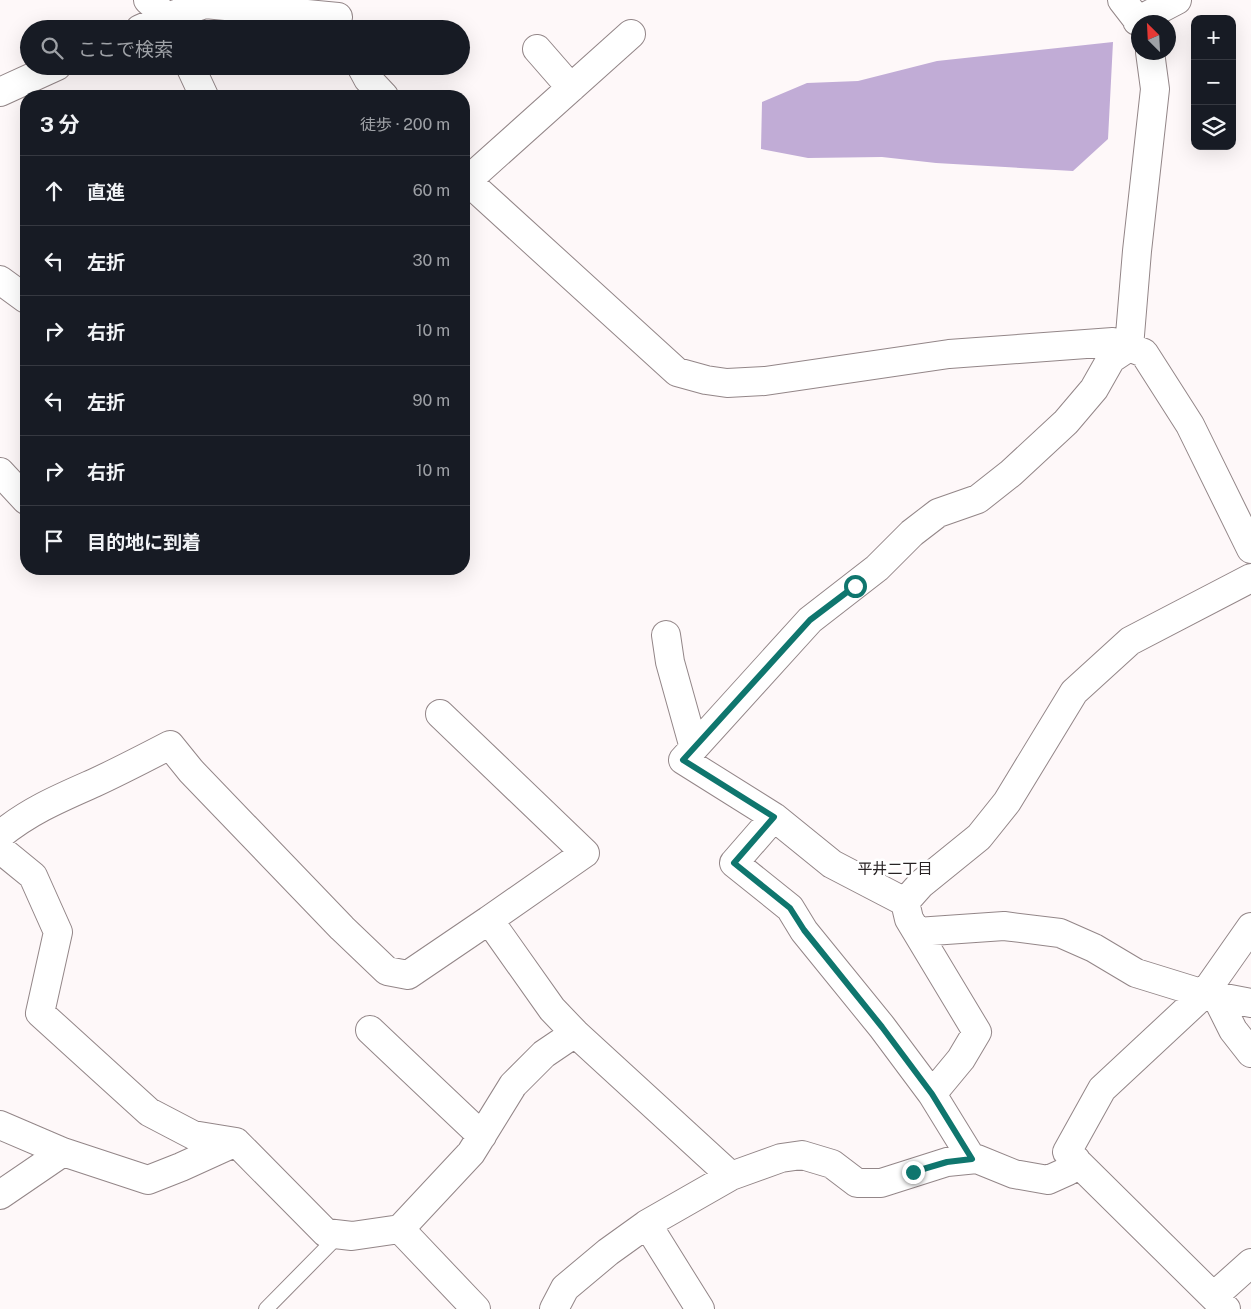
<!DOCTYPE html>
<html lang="ja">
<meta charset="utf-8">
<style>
:root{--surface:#171b24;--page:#242831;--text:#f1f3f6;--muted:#9ea1a6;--line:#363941}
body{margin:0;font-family:"Public Sans","Noto Sans JP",sans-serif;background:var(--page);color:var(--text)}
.controls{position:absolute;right:15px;top:15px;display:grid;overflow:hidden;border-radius:10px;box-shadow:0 5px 20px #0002}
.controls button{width:45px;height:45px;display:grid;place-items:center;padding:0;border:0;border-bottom:1px solid var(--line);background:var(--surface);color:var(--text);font:25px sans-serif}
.compass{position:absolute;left:1131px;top:15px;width:45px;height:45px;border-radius:50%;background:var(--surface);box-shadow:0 5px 20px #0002;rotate:336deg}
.stop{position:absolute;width:15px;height:15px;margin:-11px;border:4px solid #0f766e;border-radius:50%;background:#fff}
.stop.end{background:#0f766e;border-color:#fff;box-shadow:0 1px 5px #0008}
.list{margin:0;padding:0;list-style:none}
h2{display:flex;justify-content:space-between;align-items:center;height:65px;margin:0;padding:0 20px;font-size:21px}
h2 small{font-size:16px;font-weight:400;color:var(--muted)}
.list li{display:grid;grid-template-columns:32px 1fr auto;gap:15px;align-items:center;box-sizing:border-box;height:70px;padding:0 20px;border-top:1px solid var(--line)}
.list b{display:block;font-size:19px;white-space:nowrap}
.list em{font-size:16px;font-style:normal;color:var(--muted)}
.icon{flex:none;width:28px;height:28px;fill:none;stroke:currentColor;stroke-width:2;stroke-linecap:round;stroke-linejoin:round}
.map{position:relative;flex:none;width:1251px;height:1309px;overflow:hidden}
.search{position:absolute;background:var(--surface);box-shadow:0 5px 20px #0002;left:20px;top:20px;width:450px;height:55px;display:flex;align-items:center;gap:12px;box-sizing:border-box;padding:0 18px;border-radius:28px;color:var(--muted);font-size:19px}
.panel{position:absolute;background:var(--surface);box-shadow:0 5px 20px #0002;left:20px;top:90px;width:450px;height:485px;border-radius:20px}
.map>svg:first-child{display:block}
.water{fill:#c1acd6}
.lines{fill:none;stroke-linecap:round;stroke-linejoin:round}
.lane-casing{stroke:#938688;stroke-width:16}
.street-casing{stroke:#938688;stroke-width:30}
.lane{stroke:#fff;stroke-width:14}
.street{stroke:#fff;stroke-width:28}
.route{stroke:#0f766e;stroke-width:6}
.labels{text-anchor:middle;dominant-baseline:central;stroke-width:5;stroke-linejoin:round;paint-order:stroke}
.neighbourhood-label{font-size:15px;fill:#272223;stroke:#fff}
</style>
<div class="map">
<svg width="1251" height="1309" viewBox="0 0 1251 1309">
<rect width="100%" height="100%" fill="#fef8f9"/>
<!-- water -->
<path class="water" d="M 1113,42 L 1108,139 L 1073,171 L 936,163 L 882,157 L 808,158 L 761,149 L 762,102 L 807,83 L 858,81 L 937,61 Z"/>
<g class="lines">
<defs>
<path id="lane" d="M 266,1309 L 339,1235"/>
<path id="street" d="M 1122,0 L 1139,22
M 1137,21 L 1177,0
M 140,29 L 167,17 L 148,0
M 172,29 L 167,17 L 205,4 L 338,17
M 537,49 L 571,88
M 190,66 L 204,96
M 361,66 L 368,79 L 384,96
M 0,92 L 57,66
M 464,178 L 677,372 L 706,380 L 727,383 L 765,381 L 949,354 L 1113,342 L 1129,347 L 1144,353 L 1190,425 L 1251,549
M 467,181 L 631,34
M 0,280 L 26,299
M 0,472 L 26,500
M 666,635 L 670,662 L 694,748
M 440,714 L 585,853 L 489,920 L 552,1009 L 575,1033 L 731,1176
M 774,817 L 832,864 L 905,902
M 0,835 C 29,811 60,798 94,783 C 120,771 145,758 170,745 L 191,771 L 342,928 L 387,971 L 408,975 L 489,920
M 0,849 L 33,876 L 58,932 L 40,1013 L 149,1112 L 193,1135 L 236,1142 L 326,1233 L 352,1236 L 400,1229 L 476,1309
M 917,932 L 1004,926 L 1060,933 L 1094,948 L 1136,973 L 1204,994 L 1251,1003
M 1216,996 L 1233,1030 L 1251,1053
M 370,1030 L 482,1136
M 932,1094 L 961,1059 L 977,1032 L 909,919 L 905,902 L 921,884 L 979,837 L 1007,802 L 1074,692 L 1130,641 L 1251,578
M 0,1125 L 63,1152 L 148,1180 L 181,1167 L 236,1142
M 972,1159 L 932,1094 L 882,1027 L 804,931 L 790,908 L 734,863 L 774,817 L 683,760 L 810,620 L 877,568 L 912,533 L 938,513 L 978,499 L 1011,473 L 1066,422 L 1094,389 L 1111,359 L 1129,347 L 1137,251 L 1155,89 L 1150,52
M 0,1195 L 63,1152
M 647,1224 L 700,1309
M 400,1229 L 471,1153 L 513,1085 L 544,1054 L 575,1033
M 1214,1296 L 1251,1263
M 554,1309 L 565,1288 L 608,1252 L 647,1224 L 731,1176 L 781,1158 L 802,1155 L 832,1164 L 857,1183 L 881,1183 L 947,1162 L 977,1159 L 1014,1174 L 1048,1180 L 1068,1171 L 1076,1160
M 1226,1309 L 1067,1152 L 1102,1089 L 1204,994 L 1251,927"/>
</defs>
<!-- lane casing -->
<use href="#lane" class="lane-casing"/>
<!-- street casing -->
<use href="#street" class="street-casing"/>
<!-- lane -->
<use href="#lane" class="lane"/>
<!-- street -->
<use href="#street" class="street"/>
</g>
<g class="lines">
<!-- route -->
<path class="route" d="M 855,586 L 810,620 L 683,760 L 774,817 L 734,863 L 790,908 L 804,930 L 882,1027 L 932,1094 L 972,1159 L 947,1162 L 913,1172"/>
</g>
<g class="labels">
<!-- neighbourhood labels -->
<g class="neighbourhood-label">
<text x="895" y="868">平井二丁目</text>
</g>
</g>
</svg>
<div class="controls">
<button>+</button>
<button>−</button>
<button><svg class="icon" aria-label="layers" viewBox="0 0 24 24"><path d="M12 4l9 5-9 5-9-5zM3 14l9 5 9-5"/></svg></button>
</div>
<svg class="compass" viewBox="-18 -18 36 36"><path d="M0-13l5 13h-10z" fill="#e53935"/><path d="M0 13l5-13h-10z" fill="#9ea1a6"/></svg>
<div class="stop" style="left:855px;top:586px"></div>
<div class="stop end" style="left:913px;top:1172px"></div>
<div class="search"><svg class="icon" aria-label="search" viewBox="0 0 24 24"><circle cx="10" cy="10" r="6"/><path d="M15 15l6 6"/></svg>ここで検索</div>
<section class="panel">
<h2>3 分<small>徒歩 · 200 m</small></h2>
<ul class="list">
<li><svg class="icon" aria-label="ahead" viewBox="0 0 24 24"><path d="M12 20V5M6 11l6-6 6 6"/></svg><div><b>直進</b></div><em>60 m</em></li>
<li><svg class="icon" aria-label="left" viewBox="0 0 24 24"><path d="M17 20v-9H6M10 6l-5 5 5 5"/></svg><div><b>左折</b></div><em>30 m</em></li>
<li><svg class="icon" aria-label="right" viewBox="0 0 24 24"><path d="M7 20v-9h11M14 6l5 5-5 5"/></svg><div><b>右折</b></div><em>10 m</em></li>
<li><svg class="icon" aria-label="left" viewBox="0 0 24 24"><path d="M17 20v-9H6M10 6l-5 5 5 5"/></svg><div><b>左折</b></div><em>90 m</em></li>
<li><svg class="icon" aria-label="right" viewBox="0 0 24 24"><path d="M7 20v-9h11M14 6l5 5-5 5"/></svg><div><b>右折</b></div><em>10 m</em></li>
<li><svg class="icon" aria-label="arrive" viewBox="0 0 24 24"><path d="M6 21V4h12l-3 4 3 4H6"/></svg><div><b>目的地に到着</b></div></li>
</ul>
</section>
</div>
